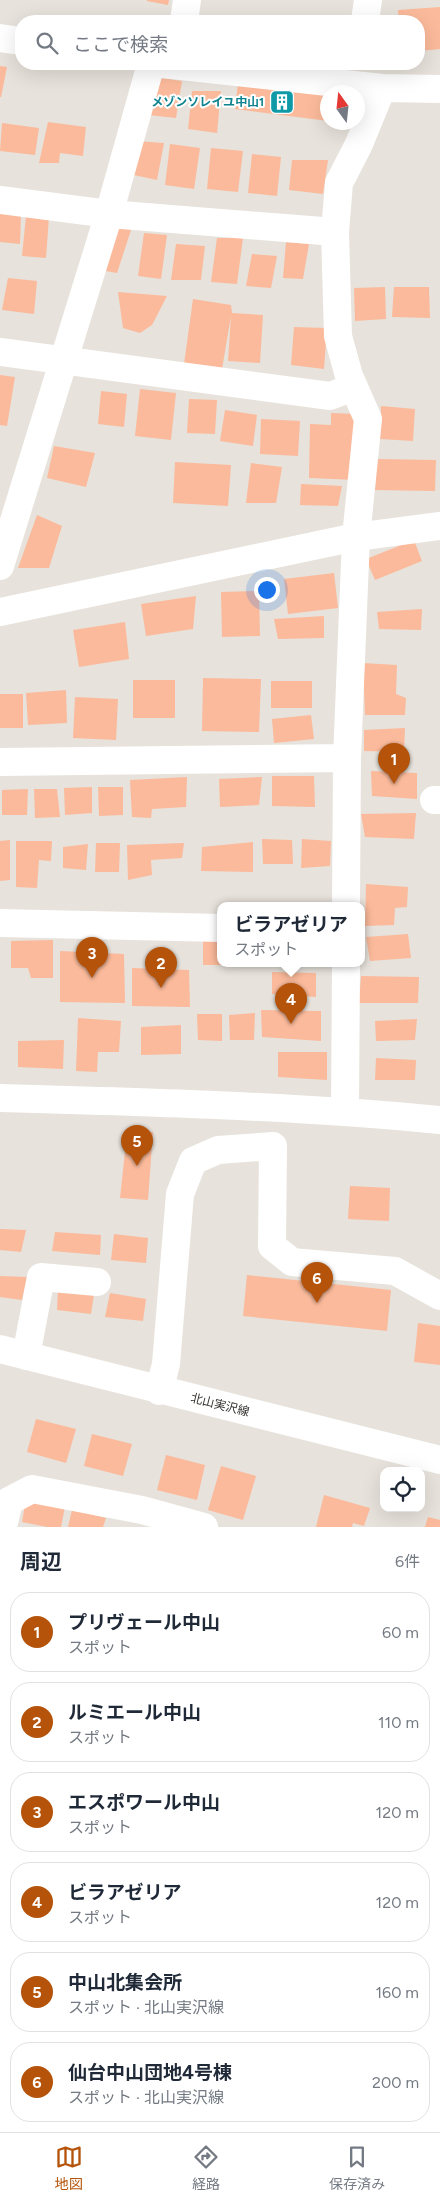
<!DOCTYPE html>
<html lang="ja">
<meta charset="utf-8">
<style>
:root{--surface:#fff;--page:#f6f6f7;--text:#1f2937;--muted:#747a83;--line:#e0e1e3;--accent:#b45309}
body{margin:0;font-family:Figtree,"Noto Sans JP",sans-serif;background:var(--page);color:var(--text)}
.controls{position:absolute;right:15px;bottom:15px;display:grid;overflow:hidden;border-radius:10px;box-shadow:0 5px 20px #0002}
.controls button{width:45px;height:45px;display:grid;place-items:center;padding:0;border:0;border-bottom:1px solid var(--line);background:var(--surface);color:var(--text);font:25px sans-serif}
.compass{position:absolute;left:320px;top:85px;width:45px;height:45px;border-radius:50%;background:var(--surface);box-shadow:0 5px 20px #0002;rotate:345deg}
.you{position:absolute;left:266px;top:589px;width:18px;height:18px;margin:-12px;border:4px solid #fff;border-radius:50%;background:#1a73e8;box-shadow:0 0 0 8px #1a73e833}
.badge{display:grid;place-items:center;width:32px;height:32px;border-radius:50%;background:var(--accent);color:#fff;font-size:16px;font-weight:700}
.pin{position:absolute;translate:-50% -41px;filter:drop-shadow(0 1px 2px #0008)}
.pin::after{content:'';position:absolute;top:26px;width:18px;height:15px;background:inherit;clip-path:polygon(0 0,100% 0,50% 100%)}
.popup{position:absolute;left:217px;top:902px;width:148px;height:65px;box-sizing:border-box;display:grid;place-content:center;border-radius:10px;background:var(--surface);filter:drop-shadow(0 1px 4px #0005);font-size:16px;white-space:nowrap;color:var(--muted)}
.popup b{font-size:19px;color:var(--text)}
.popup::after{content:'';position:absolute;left:50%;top:100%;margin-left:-10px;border:10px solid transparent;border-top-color:var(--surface)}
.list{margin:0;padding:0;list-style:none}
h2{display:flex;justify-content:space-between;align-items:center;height:65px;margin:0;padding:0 20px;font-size:21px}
h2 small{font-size:16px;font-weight:400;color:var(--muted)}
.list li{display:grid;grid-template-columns:32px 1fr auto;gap:15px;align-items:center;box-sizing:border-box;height:80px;margin:0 10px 10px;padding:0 10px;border:1px solid var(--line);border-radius:20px}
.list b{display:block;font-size:19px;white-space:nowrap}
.list p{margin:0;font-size:16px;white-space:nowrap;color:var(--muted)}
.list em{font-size:16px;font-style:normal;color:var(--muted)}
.icon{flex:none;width:28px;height:28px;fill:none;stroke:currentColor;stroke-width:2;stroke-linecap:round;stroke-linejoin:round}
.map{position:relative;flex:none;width:440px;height:1527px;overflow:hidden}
.search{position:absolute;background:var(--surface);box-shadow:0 5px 20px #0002;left:15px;right:15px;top:15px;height:55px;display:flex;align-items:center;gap:12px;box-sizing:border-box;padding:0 18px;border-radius:20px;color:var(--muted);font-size:19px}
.sheet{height:605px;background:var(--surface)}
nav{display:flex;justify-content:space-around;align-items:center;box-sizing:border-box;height:70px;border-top:1px solid var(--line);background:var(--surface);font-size:14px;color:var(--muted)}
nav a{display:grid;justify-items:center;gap:2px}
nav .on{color:var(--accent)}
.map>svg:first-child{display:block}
.building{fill:#fbba9b}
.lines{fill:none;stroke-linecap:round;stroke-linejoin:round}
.minor{stroke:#fff;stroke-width:28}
.labels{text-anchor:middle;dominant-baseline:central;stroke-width:4;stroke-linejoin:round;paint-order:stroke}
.culture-label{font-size:12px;font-weight:bold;fill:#0d838f;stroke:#fff;text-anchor:end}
.street-label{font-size:12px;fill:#363431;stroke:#fff}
</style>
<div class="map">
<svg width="440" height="1527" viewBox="0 0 440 1527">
<rect width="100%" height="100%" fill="#e7e2db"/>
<!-- building -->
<path class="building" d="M 147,0 L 169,0 L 168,5 L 147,1 Z
M 440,7 L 440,49 L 419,51 L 419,21 L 399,21 L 398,10 Z
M 0,66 L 7,67 L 1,97 L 0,97 Z
M 154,77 L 182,81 L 176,118 L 148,115 Z
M 238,83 L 328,95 L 328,121 L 235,109 Z
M 192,91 L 221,91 L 217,133 L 188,129 Z
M 48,122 L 86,127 L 83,156 L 60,153 L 59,163 L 39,163 Z
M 2,123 L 39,128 L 35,155 L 0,151 Z
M 136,141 L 164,143 L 157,180 L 129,174 Z
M 170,144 L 200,148 L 194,189 L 165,185 Z
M 211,148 L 243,151 L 238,192 L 207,189 Z
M 252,154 L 281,157 L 277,196 L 248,193 Z
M 292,160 L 328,160 L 323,194 L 289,190 Z
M 0,212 L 21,214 L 20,244 L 0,242 Z
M 26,216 L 49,217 L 46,258 L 22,256 Z
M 112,225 L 132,227 L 117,273 L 100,270 Z
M 144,233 L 167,235 L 161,279 L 138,276 Z
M 217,238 L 243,238 L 237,284 L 211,282 Z
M 286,242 L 309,244 L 303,279 L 283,278 Z
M 176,244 L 205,246 L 201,280 L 171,280 Z
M 252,254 L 277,256 L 271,288 L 246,286 Z
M 8,278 L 37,281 L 34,314 L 2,310 Z
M 385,287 L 386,319 L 355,321 L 354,288 Z
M 394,287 L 429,287 L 430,318 L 392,317 Z
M 118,292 L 167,296 L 152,325 L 140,333 L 123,328 Z
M 193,299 L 231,305 L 232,313 L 263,315 L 260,363 L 228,361 L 231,316 L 222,369 L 184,364 Z
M 294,327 L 327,328 L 324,369 L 291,365 Z
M 0,375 L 15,377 L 7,426 L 0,425 Z
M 140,389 L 176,393 L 171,440 L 135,436 Z
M 101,391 L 127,394 L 124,427 L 98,424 Z
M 189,399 L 217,400 L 215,434 L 187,433 Z
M 381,406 L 415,409 L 413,441 L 380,439 Z
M 225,410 L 257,415 L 253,446 L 220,441 Z
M 331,413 L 357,414 L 355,480 L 309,478 L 310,424 L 331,425 Z
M 261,419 L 300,421 L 298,456 L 260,454 Z
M 54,446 L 95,453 L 86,487 L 47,478 Z
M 377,459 L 436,460 L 435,491 L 375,490 Z
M 175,462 L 231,465 L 228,506 L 173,503 Z
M 251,463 L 282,467 L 276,503 L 246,503 Z
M 301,484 L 342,486 L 338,506 L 300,505 Z
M 37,515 L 62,526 L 49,568 L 18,568 Z
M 414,540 L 422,561 L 375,580 L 366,559 Z
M 334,573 L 338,608 L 288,614 L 284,579 Z
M 259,591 L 260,636 L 222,637 L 221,592 Z
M 196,596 L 193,629 L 146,636 L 141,604 Z
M 422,609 L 421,630 L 379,629 L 377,612 Z
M 324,616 L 324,638 L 278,639 L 274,619 Z
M 125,622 L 129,659 L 79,667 L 73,630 Z
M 363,663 L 397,665 L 396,694 L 406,698 L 405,715 L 365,715 Z
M 203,678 L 261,679 L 259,732 L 202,731 Z
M 133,680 L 175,680 L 175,718 L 133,718 Z
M 271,681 L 312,681 L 312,708 L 271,708 Z
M 66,690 L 67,723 L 28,725 L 26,693 Z
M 0,694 L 23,694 L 23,728 L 0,728 Z
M 75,697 L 118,699 L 116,740 L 73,738 Z
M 311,715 L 314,739 L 274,743 L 272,719 Z
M 405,728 L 404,752 L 364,751 L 364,730 Z
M 371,771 L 417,773 L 417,799 L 372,796 Z
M 272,776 L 314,776 L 315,807 L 272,806 Z
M 187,777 L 186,807 L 152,809 L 151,818 L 132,817 L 130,780 Z
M 262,777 L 259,805 L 220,807 L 219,779 Z
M 92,787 L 92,813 L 65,815 L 64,788 Z
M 98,787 L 123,787 L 123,815 L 99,816 Z
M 28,789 L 27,815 L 2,815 L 2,790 Z
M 34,789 L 57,789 L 60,817 L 35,818 Z
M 416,813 L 414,839 L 365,837 L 361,814 Z
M 262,839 L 292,840 L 293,864 L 263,864 Z
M 302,839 L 331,841 L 330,866 L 301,868 Z
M 10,840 L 10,880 L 0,881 L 0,841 Z
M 16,841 L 52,841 L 51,861 L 39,860 L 37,888 L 16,887 Z
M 253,842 L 253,872 L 201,871 L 202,847 Z
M 96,843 L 120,843 L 119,872 L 95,872 Z
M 184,843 L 182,858 L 151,860 L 152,875 L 128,880 L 127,845 Z
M 88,844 L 86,870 L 63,868 L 63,847 Z
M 366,884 L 408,887 L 407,907 L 395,908 L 394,925 L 365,926 Z
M 408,934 L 411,958 L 370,961 L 366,937 Z
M 53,940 L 53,978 L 31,978 L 28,968 L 11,968 L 11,941 Z
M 203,940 L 221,940 L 221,963 L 258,963 L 258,965 L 203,965 Z
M 60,951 L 124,954 L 125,1003 L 60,1002 Z
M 132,968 L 189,970 L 190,1007 L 132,1006 Z
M 272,972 L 316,973 L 316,997 L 272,994 Z
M 361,976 L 419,977 L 418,1003 L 359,1003 Z
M 261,1010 L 321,1011 L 321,1041 L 262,1037 Z
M 255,1013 L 254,1040 L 230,1040 L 229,1015 Z
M 197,1014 L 222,1014 L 222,1041 L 198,1040 Z
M 78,1018 L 121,1021 L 119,1052 L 98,1052 L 97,1072 L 76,1071 Z
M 417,1019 L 415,1040 L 376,1041 L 375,1021 Z
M 181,1025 L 181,1054 L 141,1055 L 141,1027 Z
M 64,1040 L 63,1069 L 18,1067 L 18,1041 Z
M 278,1052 L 327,1052 L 327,1080 L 278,1077 Z
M 376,1058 L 416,1060 L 415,1080 L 375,1080 Z
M 153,1132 L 148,1200 L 120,1198 L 127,1133 Z
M 350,1186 L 390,1188 L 389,1221 L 348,1219 Z
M 0,1229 L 26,1230 L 21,1252 L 0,1250 Z
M 55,1232 L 101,1235 L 100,1255 L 52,1251 Z
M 114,1234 L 148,1238 L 146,1263 L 111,1260 Z
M 247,1275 L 391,1290 L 387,1331 L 243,1316 Z
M 0,1276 L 27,1277 L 22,1300 L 0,1297 Z
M 58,1288 L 94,1294 L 91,1314 L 57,1310 Z
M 110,1293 L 146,1299 L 143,1321 L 105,1317 Z
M 418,1323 L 440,1326 L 440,1365 L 414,1362 Z
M 36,1419 L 76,1429 L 66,1463 L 27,1452 Z
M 92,1434 L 132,1444 L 123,1476 L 84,1466 Z
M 166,1455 L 205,1465 L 197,1500 L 157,1490 Z
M 221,1466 L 256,1476 L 243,1520 L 208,1510 Z
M 324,1495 L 370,1508 L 364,1526 L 353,1523 L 352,1527 L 316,1527 Z
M 26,1499 L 65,1507 L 61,1527 L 47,1527 L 22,1522 Z
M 72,1510 L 106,1518 L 103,1527 L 68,1527 Z
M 428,1517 L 440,1520 L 440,1527 L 425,1527 Z"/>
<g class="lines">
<!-- minor -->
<path class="minor" d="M 184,21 L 187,0
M 365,21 L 368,0
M 0,38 L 21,41
M 163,64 L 382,88 L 440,89
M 0,200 L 109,214 L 335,232
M 0,352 L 330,396 L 354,387
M 0,566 L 109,214 L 151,64
M 0,612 L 356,537 L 440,526
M 0,762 L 347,758
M 434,800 L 440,800
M 346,905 L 347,758 L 356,537 L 368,419 L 349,376 L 338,336 L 335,232 L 339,183 L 359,144 L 382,88
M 0,923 L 221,928
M 0,1098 C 147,1102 294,1106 440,1120
M 345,1111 L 346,963
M 0,1349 L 440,1460
M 26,1356 L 41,1277 L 97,1282
M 159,1391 L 166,1364 L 180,1194 L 193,1161 L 218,1150 L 273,1146 L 272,1246 L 292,1262 L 395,1271 L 440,1296
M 3,1527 L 9,1501 L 32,1489 L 142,1510 L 204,1527"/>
</g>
<!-- icons -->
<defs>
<symbol id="building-square" viewBox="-11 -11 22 22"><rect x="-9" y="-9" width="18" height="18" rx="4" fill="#0f9aa8" stroke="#fff"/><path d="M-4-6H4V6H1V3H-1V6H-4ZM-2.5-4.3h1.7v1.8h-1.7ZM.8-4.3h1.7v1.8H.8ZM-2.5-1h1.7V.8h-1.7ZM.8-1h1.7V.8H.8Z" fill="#fff"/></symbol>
</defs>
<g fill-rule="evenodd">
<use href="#building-square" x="268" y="88" width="28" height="28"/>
</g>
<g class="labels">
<!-- culture labels -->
<g class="culture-label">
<text x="264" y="102">メゾンソレイユ中山1</text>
</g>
<!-- street labels -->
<g class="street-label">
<text transform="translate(220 1405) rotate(14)">北山実沢線</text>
</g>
</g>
</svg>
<div class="controls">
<button><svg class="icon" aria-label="locate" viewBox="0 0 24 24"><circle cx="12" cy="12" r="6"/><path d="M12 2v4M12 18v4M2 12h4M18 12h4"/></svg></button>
</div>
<svg class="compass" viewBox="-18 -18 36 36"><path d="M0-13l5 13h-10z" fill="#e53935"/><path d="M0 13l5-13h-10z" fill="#747a83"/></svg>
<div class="you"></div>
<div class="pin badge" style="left:394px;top:784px">1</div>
<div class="pin badge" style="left:161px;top:988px">2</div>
<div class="pin badge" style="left:92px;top:978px">3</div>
<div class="pin badge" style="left:291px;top:1024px">4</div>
<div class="popup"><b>ビラアゼリア</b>スポット</div>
<div class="pin badge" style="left:137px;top:1166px">5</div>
<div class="pin badge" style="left:317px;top:1303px">6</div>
<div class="search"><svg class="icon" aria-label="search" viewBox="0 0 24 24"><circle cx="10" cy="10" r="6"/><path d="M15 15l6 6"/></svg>ここで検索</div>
</div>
<section class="sheet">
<h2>周辺<small>6件</small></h2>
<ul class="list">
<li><span class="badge">1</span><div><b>プリヴェール中山</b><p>スポット</p></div><em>60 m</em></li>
<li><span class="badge">2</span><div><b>ルミエール中山</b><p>スポット</p></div><em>110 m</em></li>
<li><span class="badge">3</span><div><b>エスポワール中山</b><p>スポット</p></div><em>120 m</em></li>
<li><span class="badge">4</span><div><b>ビラアゼリア</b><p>スポット</p></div><em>120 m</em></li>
<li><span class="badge">5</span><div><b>中山北集会所</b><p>スポット · 北山実沢線</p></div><em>160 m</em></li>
<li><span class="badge">6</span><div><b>仙台中山団地4号棟</b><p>スポット · 北山実沢線</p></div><em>200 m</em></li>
</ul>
</section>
<nav>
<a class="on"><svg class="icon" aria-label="map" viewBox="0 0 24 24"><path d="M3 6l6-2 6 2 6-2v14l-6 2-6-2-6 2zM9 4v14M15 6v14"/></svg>地図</a>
<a><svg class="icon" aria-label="directions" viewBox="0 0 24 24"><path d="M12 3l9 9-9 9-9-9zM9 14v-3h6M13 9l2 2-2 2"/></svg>経路</a>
<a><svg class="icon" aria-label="saved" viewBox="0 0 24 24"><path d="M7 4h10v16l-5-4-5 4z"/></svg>保存済み</a>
</nav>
